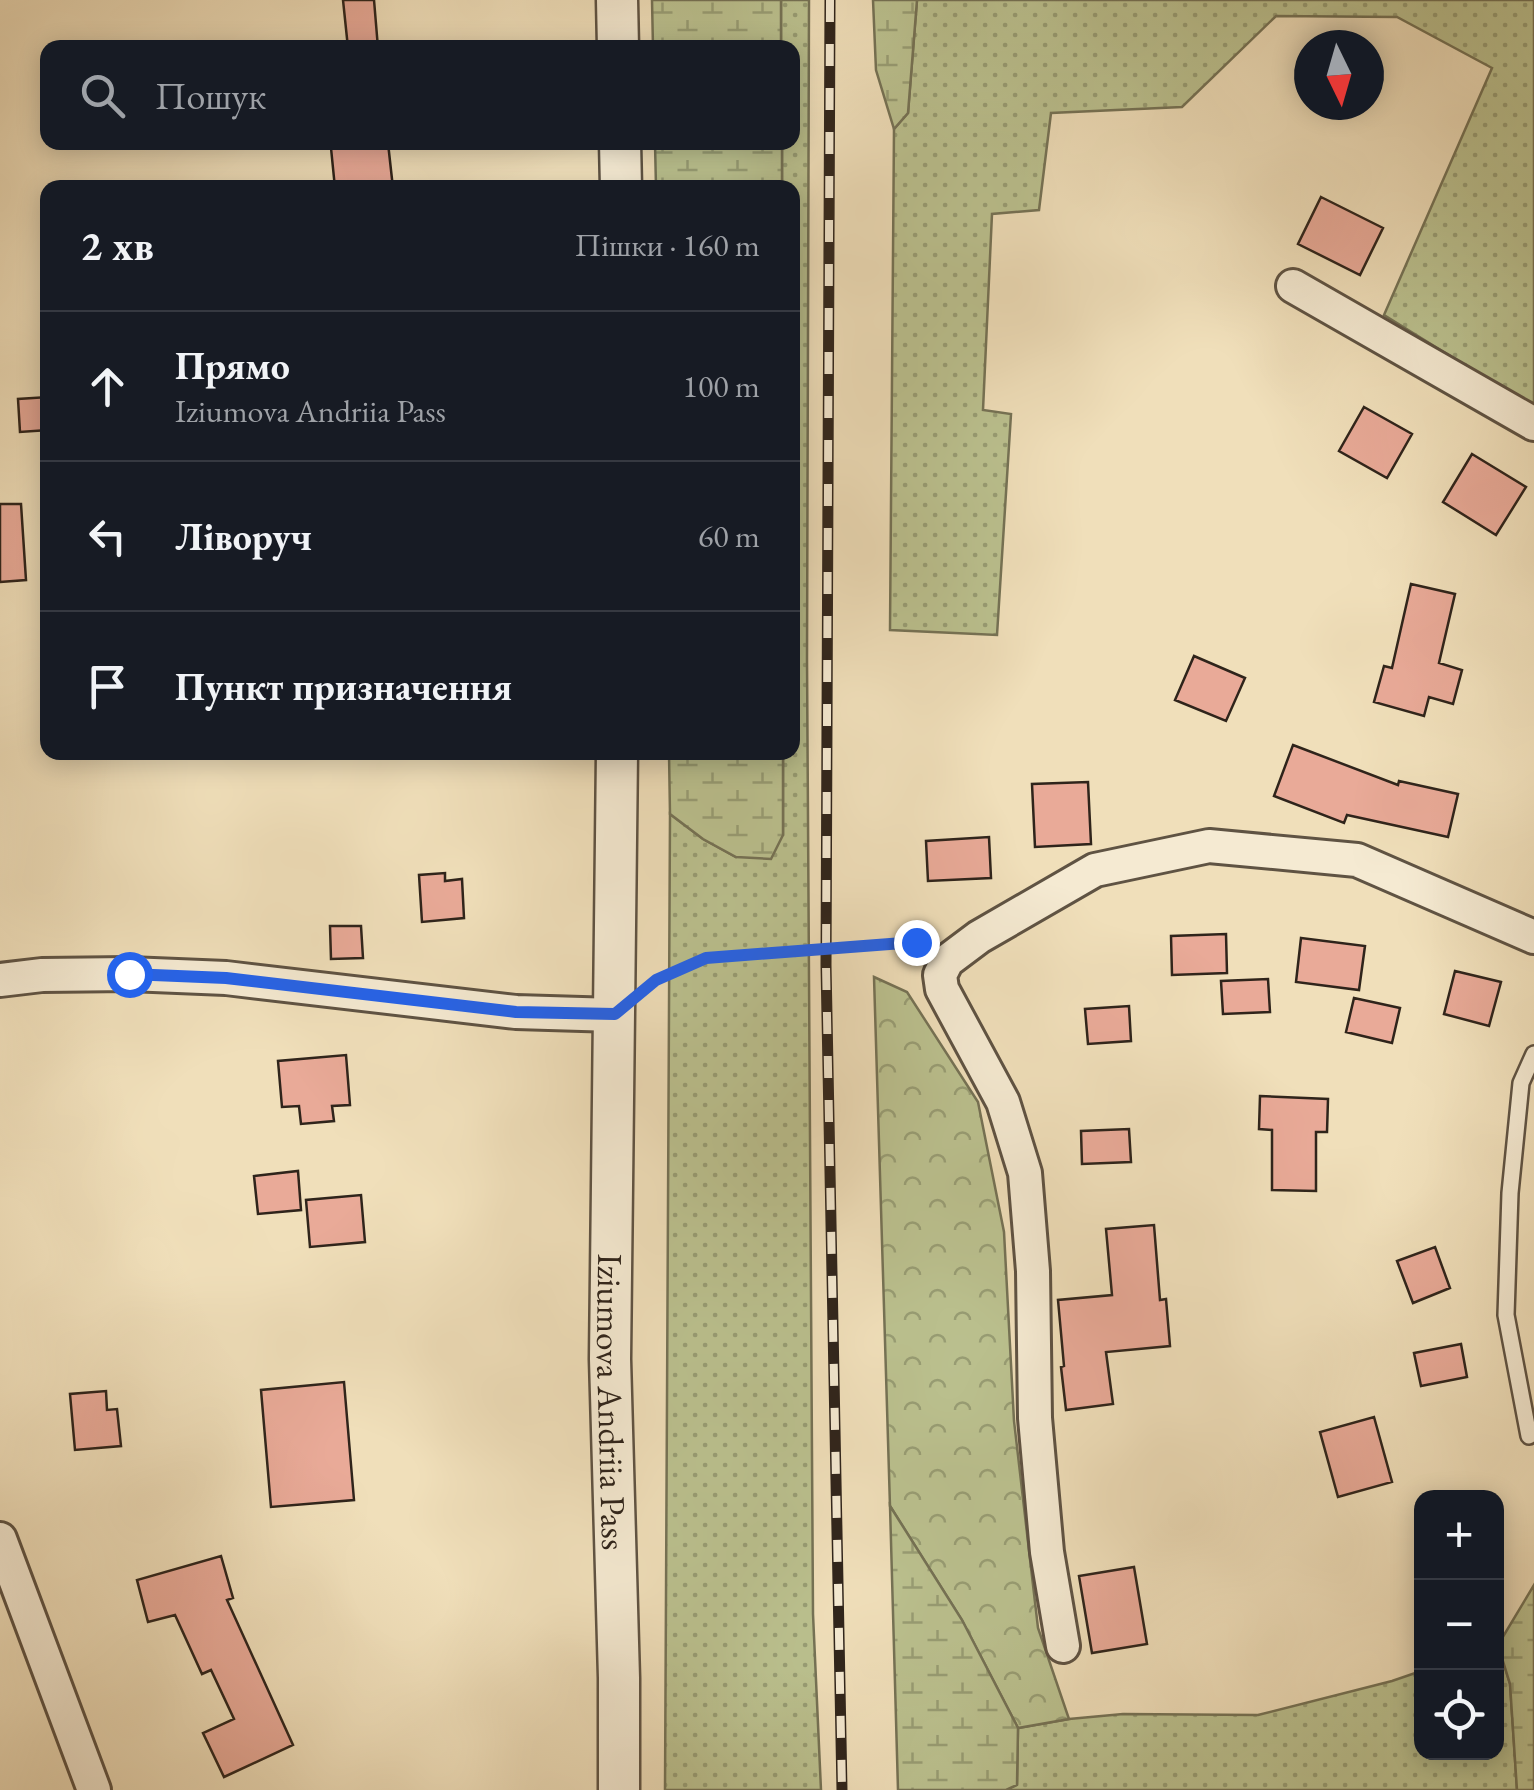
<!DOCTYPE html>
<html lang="uk">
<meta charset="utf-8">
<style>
:root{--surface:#171b24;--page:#20242c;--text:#f1f3f6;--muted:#9ea1a6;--line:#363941}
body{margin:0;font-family:"EB Garamond",serif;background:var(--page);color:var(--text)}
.controls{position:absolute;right:30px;bottom:30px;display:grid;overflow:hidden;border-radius:20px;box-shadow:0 5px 25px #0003}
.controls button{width:90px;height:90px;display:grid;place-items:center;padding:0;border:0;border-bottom:2px solid var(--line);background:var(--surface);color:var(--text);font:50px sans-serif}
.compass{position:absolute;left:1294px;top:30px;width:90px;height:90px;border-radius:50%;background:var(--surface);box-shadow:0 5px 25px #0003;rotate:175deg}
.stop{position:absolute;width:30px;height:30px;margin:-22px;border:8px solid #2563eb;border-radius:50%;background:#fff}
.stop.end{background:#2563eb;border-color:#fff;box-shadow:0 2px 10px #0008}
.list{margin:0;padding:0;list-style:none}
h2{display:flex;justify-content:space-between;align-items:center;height:130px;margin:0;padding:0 40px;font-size:42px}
h2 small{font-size:32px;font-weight:400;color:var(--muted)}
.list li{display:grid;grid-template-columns:65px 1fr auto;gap:30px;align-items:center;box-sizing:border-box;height:150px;padding:0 40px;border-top:2px solid var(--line)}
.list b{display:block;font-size:38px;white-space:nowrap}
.list p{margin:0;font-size:32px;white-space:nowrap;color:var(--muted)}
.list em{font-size:32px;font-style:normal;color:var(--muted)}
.icon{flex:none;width:55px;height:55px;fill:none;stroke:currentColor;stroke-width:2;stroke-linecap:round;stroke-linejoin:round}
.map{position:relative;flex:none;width:1534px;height:1790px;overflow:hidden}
.search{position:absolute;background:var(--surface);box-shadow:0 5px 25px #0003;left:40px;top:40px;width:760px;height:110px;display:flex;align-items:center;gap:25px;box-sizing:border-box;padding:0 35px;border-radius:20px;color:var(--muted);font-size:38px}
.panel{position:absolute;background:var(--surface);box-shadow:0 5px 25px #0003;left:40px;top:180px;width:760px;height:580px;border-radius:20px}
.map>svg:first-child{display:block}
.grass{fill:url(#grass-dots);stroke:#757255;stroke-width:2.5}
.forest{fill:url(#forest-crowns);stroke:#757255;stroke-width:2.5}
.wetland{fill:url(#wetland-marsh);stroke:#757255;stroke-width:2.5}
.building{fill:#e9aa98;stroke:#2f241b;stroke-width:2.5}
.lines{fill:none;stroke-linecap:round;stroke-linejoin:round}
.service-casing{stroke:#5f5343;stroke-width:20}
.minor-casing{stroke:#5f5343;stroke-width:38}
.tertiary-casing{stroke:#5f5343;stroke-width:45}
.path{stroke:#2f241b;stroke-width:6;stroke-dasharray:8 5;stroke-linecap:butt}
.service{stroke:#f5ead2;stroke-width:15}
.minor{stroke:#f5ead2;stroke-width:32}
.tertiary{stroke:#f5ead2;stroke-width:40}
.rail-casing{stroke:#2f241b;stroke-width:11}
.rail{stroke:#f5ead2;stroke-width:8;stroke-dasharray:22;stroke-linecap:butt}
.route{stroke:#2563eb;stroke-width:12}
.labels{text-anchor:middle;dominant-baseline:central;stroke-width:8;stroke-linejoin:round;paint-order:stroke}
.street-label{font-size:35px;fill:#2f241b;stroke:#f5ead2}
</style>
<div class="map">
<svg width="1534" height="1790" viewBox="0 0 1534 1790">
<defs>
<pattern id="grass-dots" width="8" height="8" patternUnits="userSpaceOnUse" patternTransform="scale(2.5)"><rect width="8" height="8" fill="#bbc18f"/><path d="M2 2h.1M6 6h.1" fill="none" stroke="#989d74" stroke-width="1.8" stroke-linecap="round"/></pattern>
<pattern id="forest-crowns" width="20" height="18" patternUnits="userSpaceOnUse" patternTransform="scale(2.5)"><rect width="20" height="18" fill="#bbc18f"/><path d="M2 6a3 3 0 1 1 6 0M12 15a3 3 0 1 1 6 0" fill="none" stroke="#989d74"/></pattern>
<pattern id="wetland-marsh" width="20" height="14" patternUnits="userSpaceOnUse" patternTransform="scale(2.5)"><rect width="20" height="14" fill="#bbc18f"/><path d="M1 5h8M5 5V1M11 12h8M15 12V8" fill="none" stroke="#989d74"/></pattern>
</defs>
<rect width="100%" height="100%" fill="#f0dfba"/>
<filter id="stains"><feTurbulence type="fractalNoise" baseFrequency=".002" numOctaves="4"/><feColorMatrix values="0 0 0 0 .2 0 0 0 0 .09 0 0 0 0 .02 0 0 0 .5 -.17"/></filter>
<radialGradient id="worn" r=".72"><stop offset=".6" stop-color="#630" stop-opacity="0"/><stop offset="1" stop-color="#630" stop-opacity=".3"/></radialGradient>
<!-- grass -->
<path class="grass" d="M 781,0 L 809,0 L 807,660 L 813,1614 L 821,1790 L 665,1790 L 670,814 L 703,839 L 736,857 L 783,835 L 783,753 L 792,752 L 792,188 L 782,187 L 782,143 L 792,142 L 792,48 L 781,47 Z
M 917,0 L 1534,0 L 1534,408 L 1384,315 L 1492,68 L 1397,17 L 1276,16 L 1182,107 L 1051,113 L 1039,210 L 992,214 L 983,410 L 1011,414 L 997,635 L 890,630 L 894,129 L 908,113 Z
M 1498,1645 L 1510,1684 L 1517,1790 L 1006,1790 L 1017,1784 L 1018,1728 L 1069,1719 L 1123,1714 L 1258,1715 L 1392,1681 L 1421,1671 L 1422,1752 L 1496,1752 L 1496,1646 Z"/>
<!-- forest -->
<path class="forest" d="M 874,977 L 907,992 L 978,1102 L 1004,1232 L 1014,1421 L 1038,1628 L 1069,1719 L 1018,1728 L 962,1620 L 890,1506 Z"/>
<!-- wetland -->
<path class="wetland" d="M 652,0 L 781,0 L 781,47 L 653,47 Z
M 873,0 L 917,0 L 908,113 L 894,129 L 876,70 Z
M 655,143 L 782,143 L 782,187 L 656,187 Z
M 669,753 L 783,753 L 783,835 L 771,859 L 736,857 L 703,839 L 670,814 Z
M 890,1506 L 962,1620 L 1018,1728 L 1017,1785 L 1006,1790 L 898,1790 Z
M 1534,1585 L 1534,1790 L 1517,1790 L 1510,1684 L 1498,1645 Z"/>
<!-- building -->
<path class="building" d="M 343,0 L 374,0 L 378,48 L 348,48 Z
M 388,143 L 393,188 L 335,188 L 331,148 Z
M 1321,197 L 1383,228 L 1360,275 L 1298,244 Z
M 48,397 L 48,430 L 20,432 L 18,399 Z
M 1364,407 L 1412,434 L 1387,478 L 1339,451 Z
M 1472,454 L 1526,487 L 1496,535 L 1443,502 Z
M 0,504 L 21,504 L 26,580 L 0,582 Z
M 1411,584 L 1455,594 L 1439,663 L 1462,670 L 1453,704 L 1429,697 L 1424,716 L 1374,702 L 1384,666 L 1392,668 Z
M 1194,656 L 1245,678 L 1226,721 L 1175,700 Z
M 1293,745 L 1398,785 L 1399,781 L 1458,794 L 1448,837 L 1347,815 L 1344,823 L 1274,796 Z
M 1088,782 L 1091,844 L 1035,847 L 1032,784 Z
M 989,837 L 991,878 L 928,881 L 926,841 Z
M 445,873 L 445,881 L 462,879 L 464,918 L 422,922 L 419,875 Z
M 330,926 L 361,926 L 363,958 L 331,959 Z
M 1226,934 L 1227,973 L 1172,975 L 1171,936 Z
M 1301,938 L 1365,946 L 1359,990 L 1296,982 Z
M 1455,971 L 1501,982 L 1489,1026 L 1444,1014 Z
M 1268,979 L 1270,1012 L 1223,1014 L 1221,981 Z
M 1354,998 L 1400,1008 L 1392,1043 L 1346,1032 Z
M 1129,1006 L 1131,1041 L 1088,1044 L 1085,1009 Z
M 346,1055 L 350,1105 L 332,1106 L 334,1121 L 301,1124 L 299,1106 L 282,1107 L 278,1061 Z
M 1260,1096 L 1328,1099 L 1327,1132 L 1316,1132 L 1316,1191 L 1272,1190 L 1272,1130 L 1259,1129 Z
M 1129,1129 L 1131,1162 L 1082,1164 L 1081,1131 Z
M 298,1171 L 301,1210 L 258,1214 L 254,1176 Z
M 361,1195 L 365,1242 L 310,1247 L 306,1200 Z
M 1154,1225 L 1160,1300 L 1166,1299 L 1170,1346 L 1106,1352 L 1113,1404 L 1066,1410 L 1061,1367 L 1064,1366 L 1058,1300 L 1112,1295 L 1106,1229 Z
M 1435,1247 L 1450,1288 L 1413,1303 L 1397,1261 Z
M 1461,1344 L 1467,1377 L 1421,1386 L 1414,1353 Z
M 344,1382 L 354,1500 L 271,1507 L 261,1390 Z
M 106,1391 L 107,1410 L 117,1409 L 121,1446 L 75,1450 L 70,1394 Z
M 1374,1417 L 1392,1482 L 1338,1497 L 1320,1432 Z
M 221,1556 L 233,1598 L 227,1600 L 293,1745 L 224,1777 L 203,1733 L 234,1719 L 211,1670 L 202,1674 L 175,1615 L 148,1622 L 137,1580 Z
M 1134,1567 L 1147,1644 L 1092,1653 L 1079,1576 Z"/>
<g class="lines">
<defs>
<path id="service" d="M 1529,1436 L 1506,1315 L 1510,1193 L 1521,1083 L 1534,1054"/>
<path id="minor" d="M 1293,286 L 1534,424
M 0,980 L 42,975 L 129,974 L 226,978 L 516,1012 L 615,1015
M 0,1539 L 94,1790
M 1063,1646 L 1047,1552 L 1035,1418 L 1033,1271 L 1025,1173 L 1003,1102 L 942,989 L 940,975 L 947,961 L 979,937 L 1095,870 L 1209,846 L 1357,860 L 1534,937"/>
<g id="tertiary">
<path d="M 617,0 L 618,48"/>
<path d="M 620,142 L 621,188"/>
<path id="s1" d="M 617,752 L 610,1359 L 619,1678 L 619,1790"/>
</g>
</defs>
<!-- service casing -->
<use href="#service" class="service-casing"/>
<!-- minor casing -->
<use href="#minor" class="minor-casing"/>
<!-- tertiary casing -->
<use href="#tertiary" class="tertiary-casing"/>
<!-- path -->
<path class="path" d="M 650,985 L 656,980 L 706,958 L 916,942 L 920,944"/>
<!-- service -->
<use href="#service" class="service"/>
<!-- minor -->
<use href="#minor" class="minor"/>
<!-- tertiary -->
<use href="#tertiary" class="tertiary"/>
<defs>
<path id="rail" d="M 830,0 L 826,965 L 842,1790"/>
</defs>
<!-- rail casing -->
<use href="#rail" class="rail-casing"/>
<!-- rail -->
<use href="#rail" class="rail"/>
</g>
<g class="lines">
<!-- route -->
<path class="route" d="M 129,974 L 226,978 L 516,1012 L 615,1014 L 656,980 L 706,958 L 916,942"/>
</g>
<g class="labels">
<!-- street labels -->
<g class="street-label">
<text stroke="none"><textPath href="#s1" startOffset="650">Iziumova Andriia Pass</textPath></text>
</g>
</g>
<rect width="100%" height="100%" filter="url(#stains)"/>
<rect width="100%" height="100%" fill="url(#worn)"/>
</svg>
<div class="controls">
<button>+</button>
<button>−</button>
<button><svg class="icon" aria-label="locate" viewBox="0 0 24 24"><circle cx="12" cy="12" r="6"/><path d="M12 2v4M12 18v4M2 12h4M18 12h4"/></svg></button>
</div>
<svg class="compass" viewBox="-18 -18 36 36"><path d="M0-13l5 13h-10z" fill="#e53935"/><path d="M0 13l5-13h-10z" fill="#9ea1a6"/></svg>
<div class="stop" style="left:129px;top:974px"></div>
<div class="stop end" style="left:916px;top:942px"></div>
<div class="search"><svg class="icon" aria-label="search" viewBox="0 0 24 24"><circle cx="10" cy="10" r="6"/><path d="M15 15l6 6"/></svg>Пошук</div>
<section class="panel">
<h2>2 хв<small>Пішки · 160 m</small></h2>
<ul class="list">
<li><svg class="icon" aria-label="ahead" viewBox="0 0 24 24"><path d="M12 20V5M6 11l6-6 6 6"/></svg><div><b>Прямо</b><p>Iziumova Andriia Pass</p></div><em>100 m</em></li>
<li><svg class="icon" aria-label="left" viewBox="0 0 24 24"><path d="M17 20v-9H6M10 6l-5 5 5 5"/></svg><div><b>Ліворуч</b></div><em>60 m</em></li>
<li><svg class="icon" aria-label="arrive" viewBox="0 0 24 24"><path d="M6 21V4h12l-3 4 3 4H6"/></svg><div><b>Пункт призначення</b></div></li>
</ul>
</section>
</div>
